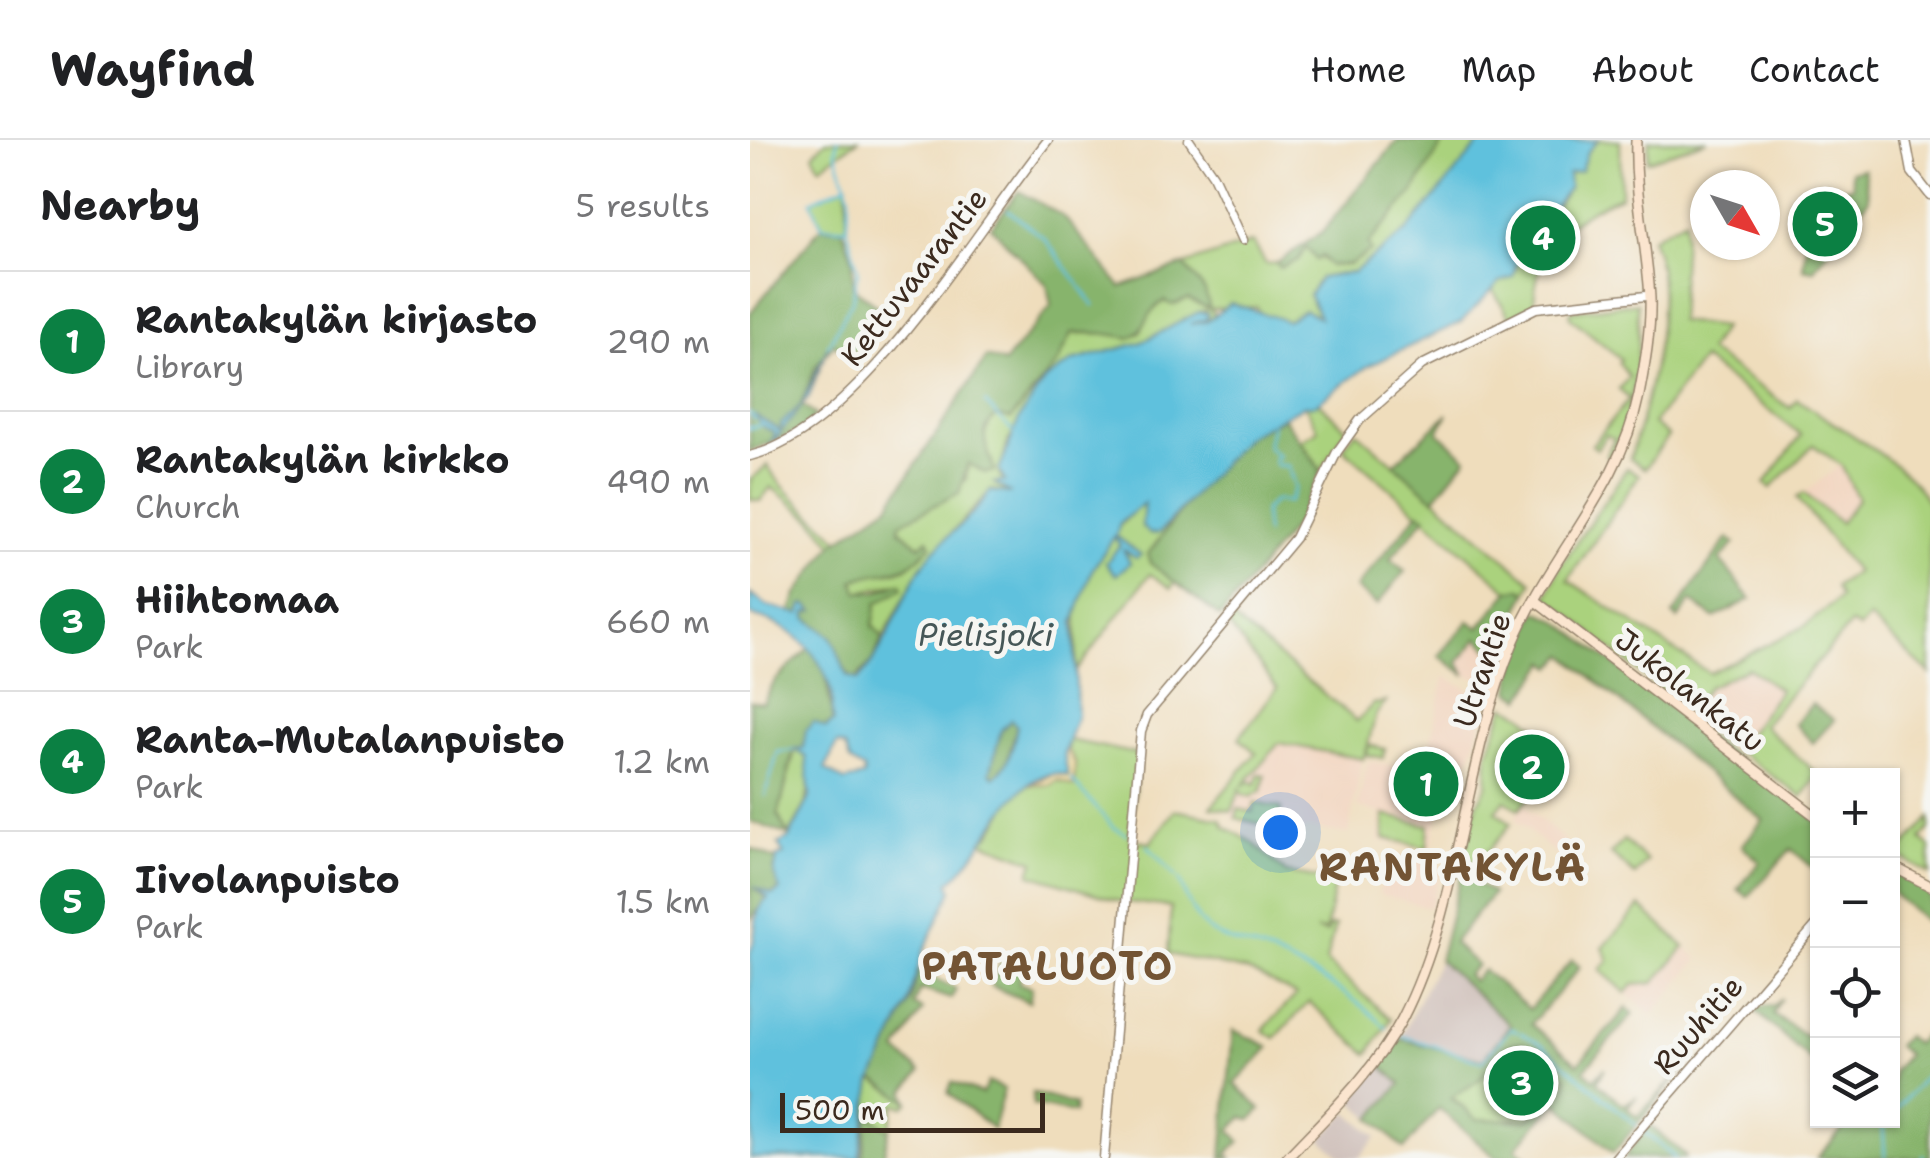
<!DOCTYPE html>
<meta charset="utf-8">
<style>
:root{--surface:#fff;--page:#f2f2f2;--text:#202124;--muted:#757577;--line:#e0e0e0;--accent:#0b8043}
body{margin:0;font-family:"Shantell Sans",sans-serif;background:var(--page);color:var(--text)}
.controls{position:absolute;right:30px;bottom:30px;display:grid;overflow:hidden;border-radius:0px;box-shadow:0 2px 8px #0004}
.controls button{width:90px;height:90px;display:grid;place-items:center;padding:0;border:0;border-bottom:2px solid var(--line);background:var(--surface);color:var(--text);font:50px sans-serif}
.compass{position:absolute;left:940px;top:30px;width:90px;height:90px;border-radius:50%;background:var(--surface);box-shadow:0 2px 8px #0004;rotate:129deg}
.scale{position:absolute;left:30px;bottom:25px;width:265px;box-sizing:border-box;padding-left:10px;border:5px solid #3b2a1e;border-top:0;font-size:28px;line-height:35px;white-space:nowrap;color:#3b2a1e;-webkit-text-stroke:8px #f6f6f2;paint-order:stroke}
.you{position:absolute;left:530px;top:692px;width:35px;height:35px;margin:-25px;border:8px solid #fff;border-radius:50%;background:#1a73e8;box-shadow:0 0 0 15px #1a73e833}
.badge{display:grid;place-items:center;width:65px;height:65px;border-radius:50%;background:var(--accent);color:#fff;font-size:32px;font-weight:700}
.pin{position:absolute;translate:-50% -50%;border:5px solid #fff;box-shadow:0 2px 10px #0006}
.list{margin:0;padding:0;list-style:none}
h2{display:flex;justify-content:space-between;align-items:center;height:130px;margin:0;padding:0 40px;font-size:42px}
h2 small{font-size:32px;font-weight:400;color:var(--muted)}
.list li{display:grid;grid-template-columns:65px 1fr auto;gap:30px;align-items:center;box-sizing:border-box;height:140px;padding:0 40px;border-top:2px solid var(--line)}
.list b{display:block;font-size:38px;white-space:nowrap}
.list p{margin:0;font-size:32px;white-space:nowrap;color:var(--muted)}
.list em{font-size:32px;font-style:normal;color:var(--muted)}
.icon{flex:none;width:55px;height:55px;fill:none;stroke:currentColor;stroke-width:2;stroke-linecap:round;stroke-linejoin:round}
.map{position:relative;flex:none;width:1180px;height:1018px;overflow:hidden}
header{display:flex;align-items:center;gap:60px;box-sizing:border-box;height:140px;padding:0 50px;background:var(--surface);border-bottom:2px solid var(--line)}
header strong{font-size:48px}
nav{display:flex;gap:55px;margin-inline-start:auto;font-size:35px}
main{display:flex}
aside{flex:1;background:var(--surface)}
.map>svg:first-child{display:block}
.built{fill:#f2d4be}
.industrial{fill:#cfc0ba}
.green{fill:#aad27d;stroke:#727e4e;stroke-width:2.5}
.forest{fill:#87b46c;stroke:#616f45;stroke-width:2.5;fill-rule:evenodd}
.sand{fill:#eeda9e;stroke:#94825e;stroke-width:2.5}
.water{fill:#5fc1dd;stroke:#4d767e;stroke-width:2.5;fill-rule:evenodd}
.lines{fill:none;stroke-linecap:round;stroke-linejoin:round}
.stream{stroke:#5fc1dd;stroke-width:2.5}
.tertiary-casing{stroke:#95846d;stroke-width:11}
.secondary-casing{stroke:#95846d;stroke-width:12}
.tertiary{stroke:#fff;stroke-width:8}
.secondary{stroke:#fbe5cf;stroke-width:9}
.labels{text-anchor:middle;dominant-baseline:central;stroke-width:10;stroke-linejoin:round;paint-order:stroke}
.street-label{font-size:30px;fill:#3b2a1e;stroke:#f6f6f2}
.water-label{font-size:32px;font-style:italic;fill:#465757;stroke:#f6f6f2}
.district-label{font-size:40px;font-weight:bold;letter-spacing:2.5px;fill:#735434;stroke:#f6f6f2}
</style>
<header>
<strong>Wayfind</strong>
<nav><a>Home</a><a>Map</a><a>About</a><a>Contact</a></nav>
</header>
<main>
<aside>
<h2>Nearby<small>5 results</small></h2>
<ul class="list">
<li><span class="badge">1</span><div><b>Rantakylän kirjasto</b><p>Library</p></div><em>290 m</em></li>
<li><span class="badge">2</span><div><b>Rantakylän kirkko</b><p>Church</p></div><em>490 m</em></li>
<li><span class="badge">3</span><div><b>Hiihtomaa</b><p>Park</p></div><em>660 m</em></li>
<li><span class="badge">4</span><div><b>Ranta-Mutalanpuisto</b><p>Park</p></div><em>1.2 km</em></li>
<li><span class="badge">5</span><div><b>Iivolanpuisto</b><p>Park</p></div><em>1.5 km</em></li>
</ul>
</aside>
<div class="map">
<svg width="1180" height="1018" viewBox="0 0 1180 1018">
<rect width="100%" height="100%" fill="#f6f6f2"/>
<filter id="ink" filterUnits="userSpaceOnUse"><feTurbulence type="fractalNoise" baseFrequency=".01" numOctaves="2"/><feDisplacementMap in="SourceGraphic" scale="20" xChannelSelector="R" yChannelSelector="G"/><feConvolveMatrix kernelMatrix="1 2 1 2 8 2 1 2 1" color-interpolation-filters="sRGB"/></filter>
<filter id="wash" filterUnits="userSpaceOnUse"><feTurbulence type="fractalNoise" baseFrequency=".0048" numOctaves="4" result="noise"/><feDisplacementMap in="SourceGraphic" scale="40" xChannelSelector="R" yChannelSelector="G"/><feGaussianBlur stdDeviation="2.25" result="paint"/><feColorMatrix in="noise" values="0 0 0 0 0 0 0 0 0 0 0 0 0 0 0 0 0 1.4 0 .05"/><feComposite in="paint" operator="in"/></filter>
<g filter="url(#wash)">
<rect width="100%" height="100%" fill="#efddbc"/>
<!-- built -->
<path class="built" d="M 1091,325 L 1108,359 L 1090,383 L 1054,353 Z
M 728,498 L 745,515 L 741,543 L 716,535 L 707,523 Z
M 998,528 L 1031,550 L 986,610 L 950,583 L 946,563 L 958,547 Z
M 694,536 L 738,559 L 722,614 L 707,633 L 676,627 Z
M 529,603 L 613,619 L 598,694 L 557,688 L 537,698 L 481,677 L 484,657 Z
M 618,621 L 696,636 L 681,711 L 630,700 L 631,673 L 607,667 Z
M 773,664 L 824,709 L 814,721 L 765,679 Z
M 639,714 L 692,726 L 680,768 L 629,754 Z
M 935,807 L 949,819 L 902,875 L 876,853 L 883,845 L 904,843 Z"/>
<!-- industrial -->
<path class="industrial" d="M 689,820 L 760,884 L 734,919 L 652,895 Z
M 631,925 L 651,944 L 621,978 L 602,961 Z
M 598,972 L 627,997 L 609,1018 L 593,1018 L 571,999 Z"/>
<!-- green -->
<path class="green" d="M 76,0 L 108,0 L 70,27 L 63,14 Z
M 695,0 L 736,0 L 657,91 L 604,132 L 570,138 L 559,155 L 569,177 L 554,170 L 537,181 L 510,173 L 507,167 L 461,169 L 465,175 L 455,182 L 440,184 L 458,176 L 456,171 L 449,172 L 390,203 L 323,221 L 294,241 L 258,302 L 249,335 L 255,341 L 247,345 L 261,353 L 241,350 L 173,424 L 133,497 L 123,486 L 127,463 L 153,448 L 151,443 C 140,444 122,450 109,452 L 103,441 C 138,423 153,448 178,400 L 170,406 L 149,389 L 150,383 L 195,360 L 216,339 L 218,322 L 229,327 L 242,322 L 233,299 L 240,281 L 247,276 L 261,279 L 308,222 L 322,193 L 389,194 L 401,172 L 414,161 L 426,164 L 438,159 L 454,165 L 453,148 L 434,125 L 503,102 L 516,124 L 527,123 L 530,128 L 557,107 L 580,125 L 610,119 L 617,105 L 663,52 Z
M 848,0 L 870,0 L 871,56 C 818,77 786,104 784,165 L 760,178 L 743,150 L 814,55 L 818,34 Z
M 899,0 L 957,0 L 897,21 Z
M 97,44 L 97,88 L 72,86 L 61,61 Z
M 935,79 L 929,181 L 973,187 L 958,211 L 1040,268 L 1047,259 C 1083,285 1160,324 1178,363 C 1180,378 1180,507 1180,534 L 1119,478 L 1109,489 L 1101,484 L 1013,585 L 1068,635 L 1052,657 L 986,610 L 1030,550 L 998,528 L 958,547 L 946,563 L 950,583 L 797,456 L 811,425 L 877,328 L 889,335 L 818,440 L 959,533 L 1055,486 L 1090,458 L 1085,447 L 1106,432 L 1047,358 L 1054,353 L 1090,383 L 1108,359 L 1091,325 L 1063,305 L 1021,348 L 1015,343 L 1051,295 L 952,219 L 903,284 L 918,296 L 895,329 L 880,319 C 898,259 927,156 901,98 Z
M 887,163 C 892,217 884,268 861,317 L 856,315 L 864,299 L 856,295 L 847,309 L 842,305 L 879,259 L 869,249 L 879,237 L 869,223 L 871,219 L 820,177 L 821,171 Z
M 568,262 L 597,289 L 571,331 L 551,300 L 568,290 L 555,265 Z
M 606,291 L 782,442 L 777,453 L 771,448 L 759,451 L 593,308 Z
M 18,325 C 27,348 70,378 89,400 L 83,404 L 63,380 L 21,347 L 10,361 L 0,359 L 0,340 Z
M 417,334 L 417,435 L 426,441 L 421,448 L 400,434 L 326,531 L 327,471 L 342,430 L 364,397 L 386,417 L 390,415 L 366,396 L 366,390 Z
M 481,477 L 607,581 L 623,564 L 636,562 L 626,574 L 618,605 L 635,609 L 633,618 L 617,615 L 618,606 L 613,619 L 529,603 L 493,646 L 499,641 L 506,644 L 509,634 L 515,635 L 512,650 L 501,657 L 492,654 L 490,649 L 482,671 L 461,667 L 506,613 L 489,598 L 527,548 L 477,483 Z
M 755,566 L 773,575 L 817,614 L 769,669 L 755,660 L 746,671 L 761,684 L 727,724 L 715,715 L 727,663 L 737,646 L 738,613 Z
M 319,600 L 388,614 L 380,699 L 400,703 L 425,670 L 471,679 L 475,687 L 502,702 L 536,733 L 585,741 L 576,791 L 566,790 L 577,793 L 579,786 L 585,786 L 576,822 L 641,879 L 618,914 L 559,862 L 525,898 L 513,890 L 546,855 L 498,831 L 418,814 L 421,767 L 369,761 L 280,734 L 284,721 L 230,701 L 240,695 L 263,656 L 279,645 L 306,640 L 318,644 L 325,623 L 317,609 Z
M 45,610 L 56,616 C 63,650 58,667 38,695 L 28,675 Z
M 505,663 L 531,668 L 527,688 L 486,678 L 488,669 L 503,672 Z
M 634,675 L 679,685 L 677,708 L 634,698 Z
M 1180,678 L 1180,688 L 1171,699 L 1180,707 L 1180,734 L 1143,713 L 1142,701 L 1152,709 Z
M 874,700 L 897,721 L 885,735 L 861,714 Z
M 890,766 L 935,807 L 904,843 L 883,845 L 876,853 L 850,830 L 859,820 L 853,808 Z
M 773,903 L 817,936 L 816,946 L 778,980 L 726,979 L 701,957 C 723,945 757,906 773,903 Z
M 125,940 L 158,961 L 155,966 L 144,964 L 139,991 L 118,974 L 120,943 Z"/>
<!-- forest -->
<path class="forest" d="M 648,0 L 695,0 L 663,52 L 618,104 L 621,111 L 599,125 L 580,126 L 572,116 L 566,120 L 556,107 L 548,120 L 530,128 L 527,123 L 572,92 Z
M 1114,29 L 1119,59 L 1063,130 L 1053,128 L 1062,56 L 1103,46 L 1101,31 Z
M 269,51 L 314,77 L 371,147 L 434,125 L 455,151 L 460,169 L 438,159 L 422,165 L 414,161 C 397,170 397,190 380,198 C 362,194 340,192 322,193 L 308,222 L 261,279 L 247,276 C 225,292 238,311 245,331 L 235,333 L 218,323 L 209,353 L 150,383 L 149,389 L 170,406 L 178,399 L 181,405 C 151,441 136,426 103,441 L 109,452 L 126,452 L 151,443 L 153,448 L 127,463 L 123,486 L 133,497 L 122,523 L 104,540 C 87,529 91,499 57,478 L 57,472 L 64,471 L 58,465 L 50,474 L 40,473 L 47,454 L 83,404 L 139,365 L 237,217 L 254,223 L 301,166 L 297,145 L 241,87 Z
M 71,87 L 93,89 L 103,120 L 103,147 L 134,172 L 101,215 L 84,204 L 66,226 L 51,264 L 66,276 L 51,290 L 0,311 L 0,173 Z
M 698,274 L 688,292 L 717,318 L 684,359 L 644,324 Z
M 534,278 L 571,331 L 545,385 L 470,477 L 401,424 L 398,414 L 457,336 L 497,296 Z
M 669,372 L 676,377 L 640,419 L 655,431 L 627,465 L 606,448 Z
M 978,398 L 985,403 L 970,420 L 1001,459 L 964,478 L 941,461 L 928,479 L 923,475 Z
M 771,448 L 777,453 L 759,487 L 744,534 L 740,533 L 745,515 L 728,498 L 708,522 L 716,535 L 689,516 L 719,481 L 729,488 L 759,451 Z
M 787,471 L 807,480 L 1067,680 L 1067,731 L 1041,709 L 998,757 L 988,749 L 1010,722 L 992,706 L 1013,680 L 815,515 L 803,527 L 797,522 L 772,558 L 760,551 L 766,516 Z
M 60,507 L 75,530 L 83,582 L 55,599 L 53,608 L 45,609 C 39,621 34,657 28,675 L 38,695 L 0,681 L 0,561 L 13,563 L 25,541 Z
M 1062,564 L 1084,580 L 1063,603 L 1045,584 Z
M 261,580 L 267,585 L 257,622 L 245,637 L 240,633 L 251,590 Z
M 0,708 L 27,720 L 24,730 L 30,749 L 23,755 L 4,748 L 18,759 L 0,779 Z
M 1142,731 L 1180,752 L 1180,785 L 1143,754 Z
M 711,734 L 743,753 L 703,803 L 727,825 L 717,835 L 723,841 L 733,830 L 779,869 L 822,820 L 830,827 L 781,884 L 828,924 L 877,868 L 883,874 L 834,930 L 844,939 L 855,928 L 847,942 L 874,965 L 887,956 L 877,968 L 887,977 L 938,924 L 863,1013 L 806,962 L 766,1008 L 778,1018 L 746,1018 L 689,968 L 654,1009 L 621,978 L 651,944 L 631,925 L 650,899 L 733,919 L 760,885 L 689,820 ZM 773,903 L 817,937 L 816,946 L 778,980 L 726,979 L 701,958 L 729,940 L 762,905 Z
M 253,818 L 273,825 L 269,843 L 282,848 L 279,862 L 241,846 Z
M 168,830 L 206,849 L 201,859 L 171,849 L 164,865 L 173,870 L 147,911 L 171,932 L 155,951 L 158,961 L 123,938 L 162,858 Z
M 1031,858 L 1023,874 L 1067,904 L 1067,926 L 1002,868 L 1024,866 Z
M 1180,888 L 1180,1018 L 1067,1018 L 1100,981 L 1142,980 L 1143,931 L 1157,915 L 1147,906 L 1156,896 L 1165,904 Z
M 483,890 L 520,907 L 485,944 L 511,969 L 501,980 L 493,977 L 480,990 L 490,1001 L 477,1014 L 481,1018 L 472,1018 Z
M 202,942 L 232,954 L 238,942 L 254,949 L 243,989 L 198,953 Z
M 283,953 L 325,965 L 324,973 L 283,965 Z
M 118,974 L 139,990 L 133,1018 L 112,1018 Z
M 899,985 L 935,1015 L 936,1018 L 874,1018 Z"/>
<!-- sand -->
<path class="sand" d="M 317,609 L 325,623 L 324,646 L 307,640 L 300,645 L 279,645 L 303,634 L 318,636 L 313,617 Z"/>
<!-- water -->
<path class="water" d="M 848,0 L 837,12 L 831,31 L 818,34 L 819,47 L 772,108 L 763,137 L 750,142 L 711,182 L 618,226 L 564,265 L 555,265 L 497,296 L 409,393 L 400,394 L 392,387 L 394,363 L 370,383 L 366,396 L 391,415 L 386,418 L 373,409 L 380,423 L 366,435 L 356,423 L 370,405 L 364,397 L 342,430 L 324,482 L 327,576 L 314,613 L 318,636 C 266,617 232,721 199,742 L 202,750 L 172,815 L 158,865 L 122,942 L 109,1018 L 0,1018 L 4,964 L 0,958 L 0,813 C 9,791 0,774 18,758 L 4,747 L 23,755 L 30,750 L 24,735 L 27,717 L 34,715 L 28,704 L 39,698 L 60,657 L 56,617 L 44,609 L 53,608 L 56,590 L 64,582 L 76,588 L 83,582 C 79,572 84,564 81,552 C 71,511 41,485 0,475 L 0,454 L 18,466 L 50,474 L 53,465 L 58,465 L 64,471 L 57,472 L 57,478 L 82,497 L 97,536 L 108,540 C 136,512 150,459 173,425 C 190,398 223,380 240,351 L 261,353 L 244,343 L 255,341 L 249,331 L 269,279 L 294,241 L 323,221 L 390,203 L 449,172 L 458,173 L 457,179 L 440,184 L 457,181 L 481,163 L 537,181 L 554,170 L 569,177 L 559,155 L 570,138 L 604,132 L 657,91 L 731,2 ZM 261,580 L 267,586 C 263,604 260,626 244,637 L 240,633 L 251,590 ZM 87,604 L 95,607 L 100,621 L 114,630 L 113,637 L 94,641 L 75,629 Z
M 78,206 L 59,257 L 19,307 L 25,293 L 10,285 L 6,276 L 31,291 L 31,284 L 52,264 Z"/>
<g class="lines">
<!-- stream -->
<path class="stream" d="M 258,70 L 294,98 L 344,165
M 96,88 L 72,86 L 61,61 L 97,44
M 78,206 L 102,161 L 108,130 L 97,88 L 100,56 L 86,12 L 88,0
M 235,263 L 263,292
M 0,273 L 5,279
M 0,288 L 10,285
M 516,394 L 514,371 L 525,360 L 539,362 L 545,348 L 538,326 L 526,325 L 524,318 L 529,316 L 517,306 L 522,284
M 321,639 L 363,687 L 376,694
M 15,656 L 28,612 L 45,610
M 398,706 L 425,736
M 429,740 C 436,756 442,774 455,787 C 473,803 498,804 520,813 C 562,832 605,855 636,888
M 771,893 L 791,904 L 886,985
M 649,895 L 732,921 L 761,888 L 767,891
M 1142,974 L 1180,931
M 1133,986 L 1135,1018
M 893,991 L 925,1018
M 1172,1018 L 1173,1015"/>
</g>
</g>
<g filter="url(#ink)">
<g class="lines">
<defs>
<path id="tertiary" d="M 439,0 L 463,35 L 493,100
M 1156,0 L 1162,32 L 1180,55
M 0,316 C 111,289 226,89 298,0
M 354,1018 L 391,591 L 397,575 L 545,398 L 587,312 L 610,280 L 672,225 L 786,168 L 896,156
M 865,1018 L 1068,783"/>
<path id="secondary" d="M 784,460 L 1068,678
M 1142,726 L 1180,746
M 537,1018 C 578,975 624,932 652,879 C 711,765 713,621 763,503 C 799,416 870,349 889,255 C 895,224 901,190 900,158 C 897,105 884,54 886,0"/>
</defs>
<!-- tertiary casing -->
<use href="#tertiary" class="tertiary-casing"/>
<!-- secondary casing -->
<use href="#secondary" class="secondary-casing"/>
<!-- tertiary -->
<use href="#tertiary" class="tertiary"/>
<!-- secondary -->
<use href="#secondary" class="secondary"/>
</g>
</g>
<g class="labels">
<!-- street labels -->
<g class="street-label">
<text transform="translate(164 137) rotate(-52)">Kettuvaarantie</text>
<text transform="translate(732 530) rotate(-71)">Utrantie</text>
<text transform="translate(940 550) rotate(38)">Jukolankatu</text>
<text transform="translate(948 885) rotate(-49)">Ruuhitie</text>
</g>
<!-- water labels -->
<g class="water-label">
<text x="236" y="494">Pielisjoki</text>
</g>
<!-- district labels -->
<g class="district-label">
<text x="703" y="727">RANTAKYLÄ</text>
<text x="298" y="826">PATALUOTO</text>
</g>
</g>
</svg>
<div class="controls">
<button>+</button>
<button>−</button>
<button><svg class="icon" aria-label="locate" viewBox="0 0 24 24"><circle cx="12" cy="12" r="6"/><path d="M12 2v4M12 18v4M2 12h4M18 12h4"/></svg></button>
<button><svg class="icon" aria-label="layers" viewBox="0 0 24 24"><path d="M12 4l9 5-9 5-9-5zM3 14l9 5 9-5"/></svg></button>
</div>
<svg class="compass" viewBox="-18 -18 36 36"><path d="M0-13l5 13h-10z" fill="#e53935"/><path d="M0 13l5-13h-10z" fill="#757577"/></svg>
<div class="scale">500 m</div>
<div class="you"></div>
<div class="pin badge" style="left:676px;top:644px">1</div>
<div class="pin badge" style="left:782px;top:627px">2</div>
<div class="pin badge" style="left:771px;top:943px">3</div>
<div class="pin badge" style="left:793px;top:98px">4</div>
<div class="pin badge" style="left:1075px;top:84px">5</div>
</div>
</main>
